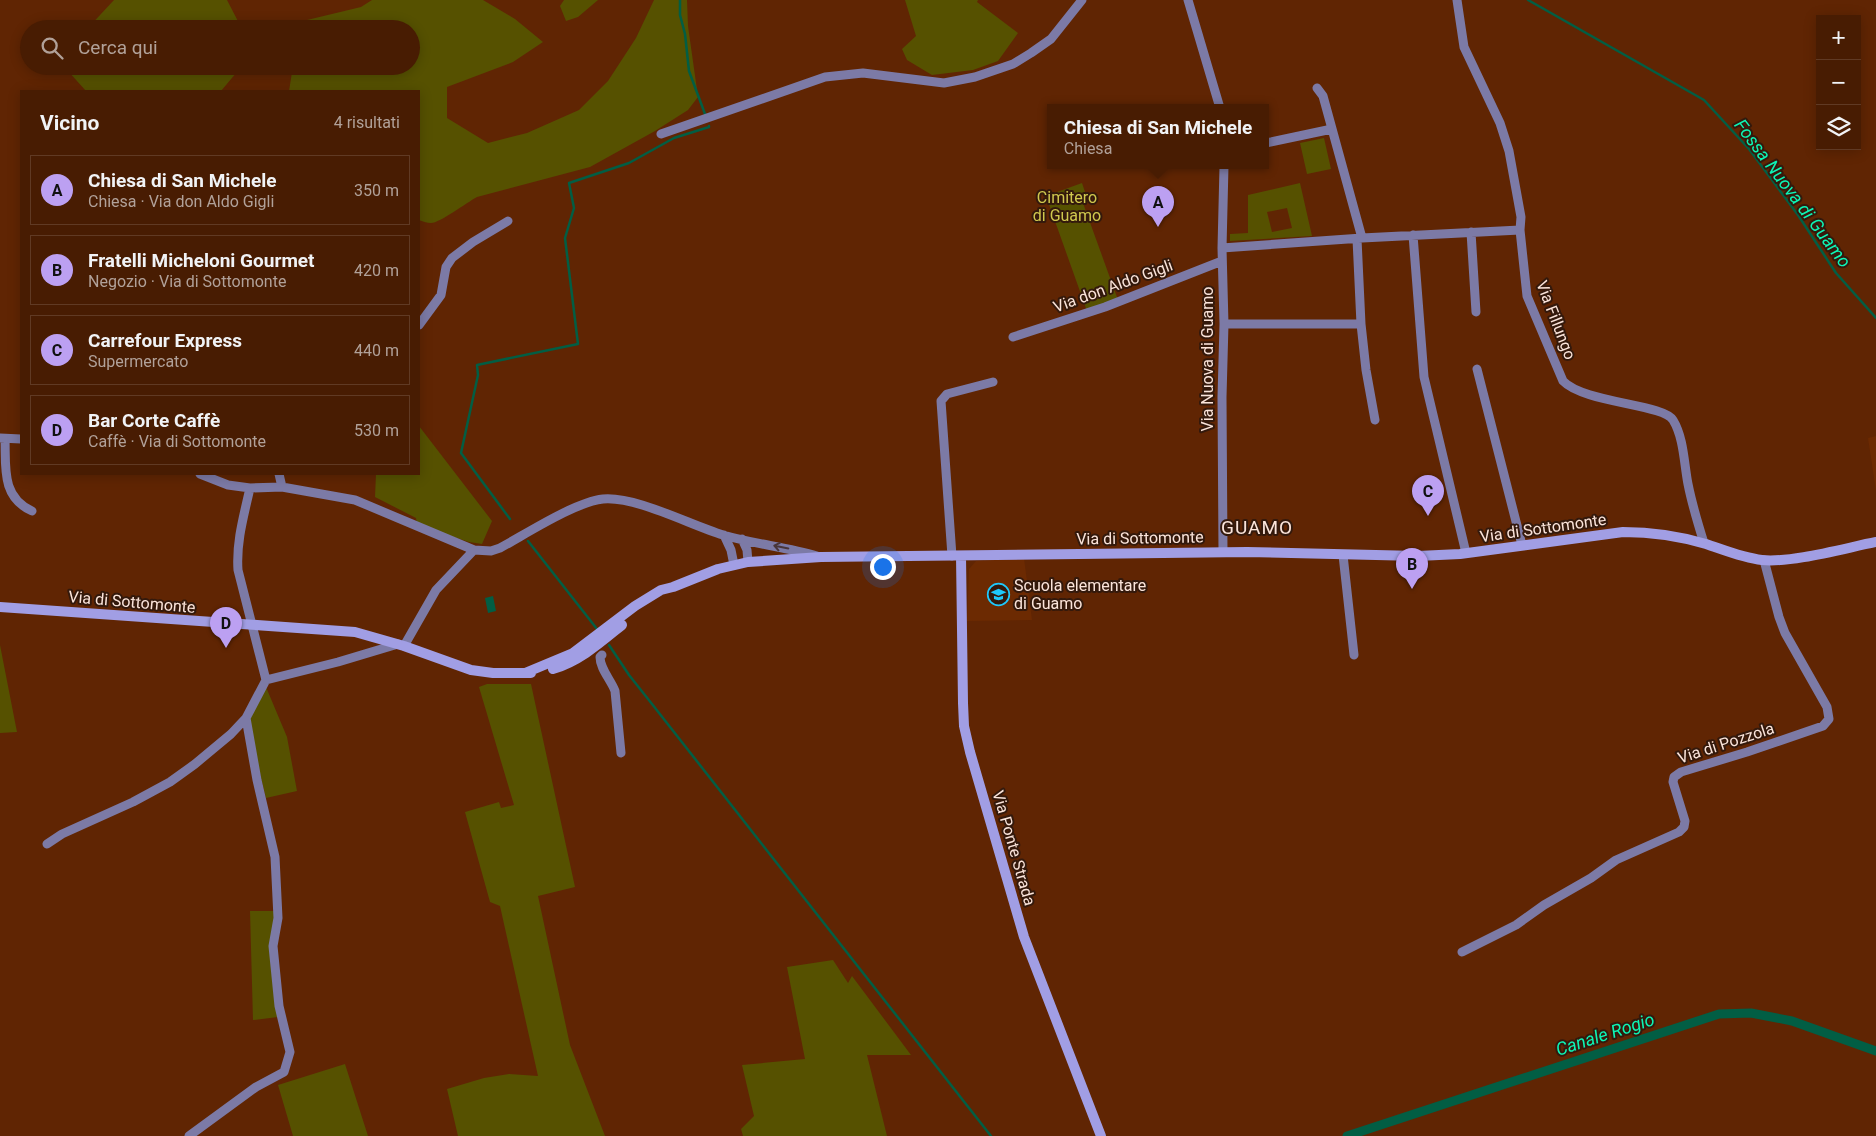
<!DOCTYPE html>
<html lang="it">
<meta charset="utf-8">
<style>
:root{--surface:#481c02;--page:#522911;--text:#f1f3f6;--muted:#b1a199;--line:#603a24;--accent:#bca0f2}
body{margin:0;font-family:Roboto,sans-serif;background:var(--page);color:var(--text)}
.controls{position:absolute;right:15px;top:15px;display:grid;overflow:hidden;border-radius:0px;box-shadow:0 2px 12px #0003}
.controls button{width:45px;height:45px;display:grid;place-items:center;padding:0;border:0;border-bottom:1px solid var(--line);background:var(--surface);color:var(--text);font:25px sans-serif}
.you{position:absolute;left:882px;top:566px;width:18px;height:18px;margin:-12px;border:4px solid #fff;border-radius:50%;background:#1a73e8;box-shadow:0 0 0 8px #1a73e833}
.badge{display:grid;place-items:center;width:32px;height:32px;border-radius:50%;background:var(--accent);color:#111;font-size:16px;font-weight:700}
.pin{position:absolute;translate:-50% -41px;filter:drop-shadow(0 1px 2px #0008)}
.pin::after{content:'';position:absolute;top:26px;width:18px;height:15px;background:inherit;clip-path:polygon(0 0,100% 0,50% 100%)}
.popup{position:absolute;left:1047px;top:104px;width:222px;height:65px;box-sizing:border-box;display:grid;place-content:center;border-radius:0px;background:var(--surface);filter:drop-shadow(0 1px 4px #0005);font-size:16px;white-space:nowrap;color:var(--muted)}
.popup b{font-size:19px;color:var(--text)}
.popup::after{content:'';position:absolute;left:50%;top:100%;margin-left:-10px;border:10px solid transparent;border-top-color:var(--surface)}
.list{margin:0;padding:0;list-style:none}
h2{display:flex;justify-content:space-between;align-items:center;height:65px;margin:0;padding:0 20px;font-size:21px}
h2 small{font-size:16px;font-weight:400;color:var(--muted)}
.list li{display:grid;grid-template-columns:32px 1fr auto;gap:15px;align-items:center;box-sizing:border-box;height:70px;margin:0 10px 10px;padding:0 10px;border:1px solid var(--line);border-radius:0px}
.list b{display:block;font-size:19px;white-space:nowrap}
.list p{margin:0;font-size:16px;white-space:nowrap;color:var(--muted)}
.list em{font-size:16px;font-style:normal;color:var(--muted)}
.icon{flex:none;width:28px;height:28px;fill:none;stroke:currentColor;stroke-width:2;stroke-linecap:round;stroke-linejoin:round}
.map{position:relative;flex:none;width:1876px;height:1136px;overflow:hidden}
.search{position:absolute;background:var(--surface);box-shadow:0 2px 12px #0003;left:20px;top:20px;width:400px;height:55px;display:flex;align-items:center;gap:12px;box-sizing:border-box;padding:0 18px;border-radius:28px;color:var(--muted);font-size:19px}
.panel{position:absolute;background:var(--surface);box-shadow:0 2px 12px #0003;left:20px;top:90px;width:400px;height:385px;border-radius:0px}
.map>svg:first-child{display:block}
.built{fill:#6c2a02}
.green{fill:#565100;fill-rule:evenodd}
.water{fill:#025e44}
.lines{fill:none;stroke-linecap:round;stroke-linejoin:round}
.stream{stroke:#025e44;stroke-width:2.5}
.canal{stroke:#025e44;stroke-width:9}
.street{stroke:#7c7aa6;stroke-width:9}
.secondary{stroke:#a19ee4;stroke-width:10}
.oneway{stroke:#49363a}
.labels{text-anchor:middle;dominant-baseline:central;stroke-width:4;stroke-linejoin:round;paint-order:stroke}
.park-label{font-size:16px;fill:#d0c84e;stroke:#33190c}
.street-label{font-size:16px;fill:#fbe4da;stroke:#33190c}
.poi-label{font-size:16px;fill:#fbe4da;stroke:#33190c;text-anchor:start}
.water-label{font-size:18px;font-style:italic;fill:#0df5b5;stroke:#33190c}
.quarter-label{font-size:19px;letter-spacing:1px;fill:#fbe4da;stroke:#33190c}
</style>
<div class="map">
<svg width="1876" height="1136" viewBox="0 0 1876 1136">
<rect width="100%" height="100%" fill="#602503"/>
<!-- built -->
<path class="built" d="M 1876,436 L 1876,491 L 1868,438 Z
M 1024,558 L 1032,620 L 967,621 L 969,569 L 976,561 Z"/>
<!-- green -->
<path class="green" d="M 114,0 L 227,0 L 242,29 L 87,29 Z
M 372,0 L 483,0 L 515,19 L 543,42 L 513,62 L 447,87 L 447,118 L 488,143 L 527,133 L 579,110 L 608,81 L 636,38 L 654,0 L 687,0 L 688,26 L 698,97 L 688,110 L 655,131 L 590,167 L 477,197 C 466,203 440,223 431,223 C 427,223 422,221 419,220 L 419,91 L 289,91 L 293,66 L 411,66 L 411,29 L 301,29 L 302,24 L 307,20 L 361,7 Z
M 564,0 L 598,0 L 578,17 L 566,21 L 560,6 Z
M 905,0 L 978,0 L 977,2 L 1018,33 L 998,61 L 973,70 L 932,75 L 907,60 L 902,49 L 916,36 Z
M 67,66 L 242,66 L 221,91 L 86,91 L 68,71 Z
M 1324,138 L 1331,169 L 1307,174 L 1300,143 Z
M 1082,183 L 1088,201 L 1083,203 L 1118,300 L 1087,311 L 1046,196 Z
M 1300,183 L 1312,236 L 1230,241 L 1230,234 L 1248,233 L 1248,195 ZM 1287,208 L 1292,228 L 1272,232 L 1267,212 Z
M 419,426 L 492,521 L 482,544 L 469,542 L 417,525 L 416,518 L 375,497 L 376,474 L 419,474 Z
M 0,645 L 16,727 L 17,732 L 0,733 Z
M 487,684 L 531,684 L 575,887 L 538,896 L 570,1045 L 605,1136 L 458,1136 L 447,1089 L 484,1078 L 509,1074 L 538,1076 L 500,906 L 490,902 L 465,812 L 499,802 L 501,808 L 514,805 L 479,687 Z
M 266,687 L 287,737 L 297,791 L 266,798 L 247,722 Z
M 250,911 L 275,911 L 278,1017 L 253,1020 Z
M 833,960 L 848,983 L 852,976 L 911,1055 L 867,1055 L 887,1136 L 743,1136 L 741,1129 L 754,1116 L 742,1065 L 805,1059 L 787,967 Z
M 345,1064 L 368,1136 L 293,1136 L 278,1085 Z"/>
<!-- water -->
<path class="water" d="M 493,596 L 496,611 L 488,613 L 485,598 Z"/>
<g class="lines">
<!-- stream -->
<path class="stream" d="M 680,0 L 680,15 L 685,34 L 689,71 L 705,114
M 1528,0 L 1704,100 L 1749,149 L 1798,215 L 1836,273 L 1876,318
M 510,519 L 461,453 L 478,375 L 477,365 L 578,344 L 565,238 L 574,208 L 569,183 L 629,163 L 674,138 L 709,127 L 709,126
M 528,541 L 597,629
M 609,645 L 629,675 L 652,704 L 991,1136"/>
<!-- canal -->
<path class="canal" d="M 1347,1136 L 1719,1014 L 1751,1013 L 1792,1021 L 1876,1051"/>
<!-- street -->
<path class="street" d="M 1188,0 L 1220,108
M 1457,0 L 1464,47 L 1500,123 L 1509,151 L 1521,217 L 1520,230
M 1317,88 L 1323,96 L 1362,238
M 661,134 L 825,77 L 863,73 L 944,83 L 975,77 L 1013,64 L 1031,53 L 1051,39 L 1082,0
M 1266,143 L 1332,129
M 1471,232 L 1476,312
M 1413,235 L 1424,377 L 1466,553
M 1357,239 L 1361,324 L 1366,370 L 1375,420
M 1222,248 L 1362,238 L 1520,230 L 1527,296 L 1563,381 C 1584,403 1664,404 1673,420 C 1684,438 1684,464 1688,484 C 1692,504 1698,524 1704,543
M 1224,324 L 1361,324
M 419,325 L 441,295 L 446,267 L 452,258 L 473,242 L 508,221
M 1013,337 L 1105,307 L 1222,261
M 1477,369 L 1522,545
M 0,438 L 21,439
M 5,439 C 6,467 1,497 32,511
M 200,474 L 228,485 L 250,488 L 282,487 L 355,500 L 474,550 L 491,551 L 500,548 C 526,534 575,502 603,499 C 636,496 690,525 723,535 C 754,544 786,547 817,556
M 279,474 L 282,487
M 724,535 L 731,550 L 734,565
M 742,539 L 747,550 L 748,562
M 1223,552 L 1222,397 L 1224,324 L 1222,248 L 1224,166
M 1343,555 L 1354,655
M 952,556 L 941,401 L 947,394 L 993,382
M 404,646 L 436,590 L 474,550
M 602,655 L 600,657 C 600,669 611,680 615,691 L 621,753
M 266,680 L 338,662 L 398,644
M 47,844 L 62,834 L 133,802 L 170,782 L 195,764 L 231,734 L 246,718 L 266,680 L 238,570 C 236,542 244,515 250,488
M 1462,952 L 1516,925 L 1544,905 L 1591,878 L 1616,860 L 1679,832 L 1684,827 L 1685,821 L 1673,782 L 1674,777 L 1681,772 L 1747,752 L 1823,726 L 1829,719 L 1827,707 L 1785,633 L 1779,617 L 1764,560
M 189,1136 L 256,1087 L 284,1072 L 290,1052 L 279,1006 L 273,946 L 278,918 L 275,857 L 257,780 L 246,718"/>
<!-- secondary -->
<path class="secondary" d="M 961,556 L 963,703 L 964,726 L 970,752 L 1024,937 L 1101,1136
M 0,607 L 355,632 L 404,646 L 471,670 L 493,673 L 531,673
M 553,669 C 580,661 601,642 622,625
M 525,673 L 573,653 L 635,606 L 661,590 L 673,587 L 718,569 L 748,562 L 821,557 L 1247,552 L 1418,556 L 1460,554 L 1623,532 C 1651,532 1679,536 1706,544 C 1724,550 1743,558 1762,560 C 1792,563 1845,548 1876,542"/>
</g>
<!-- one-way arrows -->
<defs><path id="oneway-shaft" d="M-6 0H5M1.5-3L5.5 0L1.5 3" fill="none" stroke-width="1.6" stroke-linecap="round" stroke-linejoin="round" transform="scale(1.25)"/></defs>
<use class="oneway" href="#oneway-shaft" transform="translate(781 547) rotate(-169)"/>
<!-- icons -->
<defs>
<symbol id="school-ring" viewBox="-11 -11 22 22"><circle r="9.5" fill="#33190c" stroke="#1ec9fd" stroke-width="1.5"/><path d="M0-5L7-2L0 1L-7-2ZM-4 1L0 2.5L4 1V4Q0 6-4 4Z" fill="#1ec9fd"/></symbol>
</defs>
<g fill-rule="evenodd">
<use href="#school-ring" x="986" y="582" width="25" height="25"/>
</g>
<g class="labels">
<!-- park labels -->
<g class="park-label">
<text x="1067" y="197">Cimitero<tspan x="1067" dy="18">di Guamo</tspan></text>
</g>
<!-- street labels -->
<g class="street-label">
<text transform="translate(1113 286) rotate(-20)">Via don Aldo Gigli</text>
<text transform="translate(1556 320) rotate(69)">Via Fillungo</text>
<text transform="translate(1207 359) rotate(-90)">Via Nuova di Guamo</text>
<text transform="translate(1543 528) rotate(-8)">Via di Sottomonte</text>
<text transform="translate(1140 538) rotate(-1)">Via di Sottomonte</text>
<text transform="translate(132 602) rotate(5)">Via di Sottomonte</text>
<text transform="translate(1726 743) rotate(-18)">Via di Pozzola</text>
<text transform="translate(1014 848) rotate(74)">Via Ponte Strada</text>
</g>
<!-- poi labels -->
<g class="poi-label">
<text x="1014" y="585">Scuola elementare<tspan x="1014" dy="18">di Guamo</tspan></text>
</g>
<!-- water labels -->
<g class="water-label">
<text transform="translate(1793 193) rotate(53)">Fossa Nuova di Guamo</text>
<text transform="translate(1605 1034) rotate(-18)">Canale Rogio</text>
</g>
<!-- quarter labels -->
<g class="quarter-label">
<text x="1257" y="527">GUAMO</text>
</g>
</g>
</svg>
<div class="controls">
<button>+</button>
<button>−</button>
<button><svg class="icon" aria-label="layers" viewBox="0 0 24 24"><path d="M12 4l9 5-9 5-9-5zM3 14l9 5 9-5"/></svg></button>
</div>
<div class="you"></div>
<div class="pin badge" style="left:1158px;top:227px">A</div>
<div class="popup"><b>Chiesa di San Michele</b>Chiesa</div>
<div class="pin badge" style="left:1412px;top:589px">B</div>
<div class="pin badge" style="left:1428px;top:516px">C</div>
<div class="pin badge" style="left:226px;top:648px">D</div>
<div class="search"><svg class="icon" aria-label="search" viewBox="0 0 24 24"><circle cx="10" cy="10" r="6"/><path d="M15 15l6 6"/></svg>Cerca qui</div>
<section class="panel">
<h2>Vicino<small>4 risultati</small></h2>
<ul class="list">
<li><span class="badge">A</span><div><b>Chiesa di San Michele</b><p>Chiesa · Via don Aldo Gigli</p></div><em>350 m</em></li>
<li><span class="badge">B</span><div><b>Fratelli Micheloni Gourmet</b><p>Negozio · Via di Sottomonte</p></div><em>420 m</em></li>
<li><span class="badge">C</span><div><b>Carrefour Express</b><p>Supermercato</p></div><em>440 m</em></li>
<li><span class="badge">D</span><div><b>Bar Corte Caffè</b><p>Caffè · Via di Sottomonte</p></div><em>530 m</em></li>
</ul>
</section>
</div>
